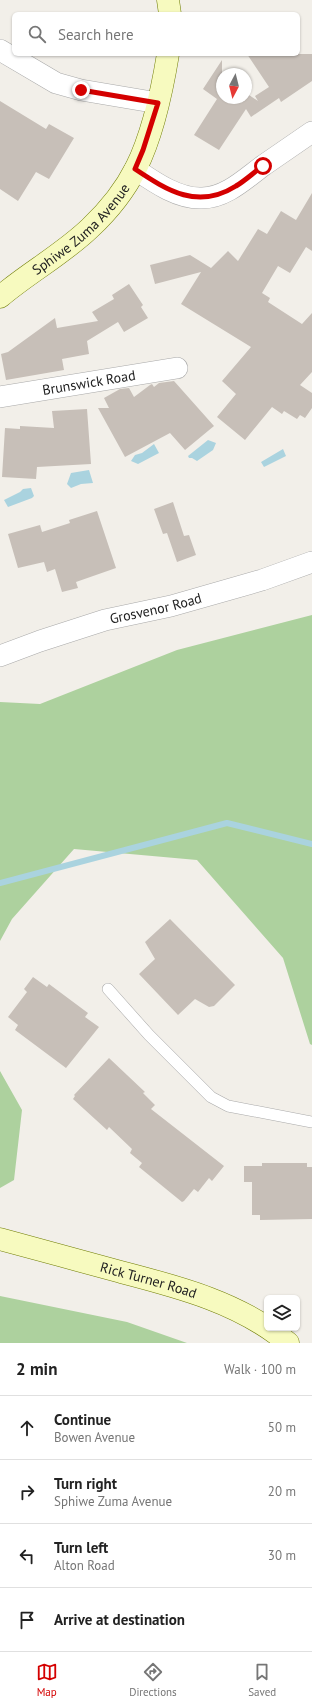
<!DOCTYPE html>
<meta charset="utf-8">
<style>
:root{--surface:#fff;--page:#f2f2f2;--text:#222;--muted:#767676;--line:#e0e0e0;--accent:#d40000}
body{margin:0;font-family:"PT Sans",sans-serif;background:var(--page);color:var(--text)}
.controls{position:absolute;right:12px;bottom:12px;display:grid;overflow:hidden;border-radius:6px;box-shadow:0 1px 3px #0004}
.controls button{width:36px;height:36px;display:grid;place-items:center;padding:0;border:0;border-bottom:1px solid var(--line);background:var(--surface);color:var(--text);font:20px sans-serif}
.compass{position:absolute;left:216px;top:68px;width:36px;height:36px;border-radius:50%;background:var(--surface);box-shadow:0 1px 3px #0004;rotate:187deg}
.stop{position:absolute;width:12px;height:12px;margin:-9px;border:3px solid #d40000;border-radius:50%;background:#fff}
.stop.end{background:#d40000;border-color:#fff;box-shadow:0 1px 4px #0008}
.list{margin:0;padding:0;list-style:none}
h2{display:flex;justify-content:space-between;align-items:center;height:52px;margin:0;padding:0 16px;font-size:17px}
h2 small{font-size:13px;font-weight:400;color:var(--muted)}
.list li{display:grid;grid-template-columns:26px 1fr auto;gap:12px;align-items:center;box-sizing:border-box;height:64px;padding:0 16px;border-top:1px solid var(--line)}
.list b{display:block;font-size:15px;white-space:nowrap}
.list p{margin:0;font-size:13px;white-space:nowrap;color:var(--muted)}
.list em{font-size:13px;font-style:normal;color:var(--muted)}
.icon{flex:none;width:22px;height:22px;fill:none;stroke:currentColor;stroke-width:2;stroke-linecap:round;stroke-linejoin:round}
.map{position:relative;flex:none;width:312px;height:1343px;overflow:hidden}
.search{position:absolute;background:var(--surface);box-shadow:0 1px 3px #0004;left:12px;right:12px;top:12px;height:44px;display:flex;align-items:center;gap:10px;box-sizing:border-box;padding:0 14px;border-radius:6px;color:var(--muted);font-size:15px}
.sheet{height:308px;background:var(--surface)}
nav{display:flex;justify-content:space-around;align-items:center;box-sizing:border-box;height:56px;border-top:1px solid var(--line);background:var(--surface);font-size:11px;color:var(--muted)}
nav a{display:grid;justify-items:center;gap:2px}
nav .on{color:var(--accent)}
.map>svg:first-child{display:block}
.forest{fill:#add19e}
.water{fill:#aad3df}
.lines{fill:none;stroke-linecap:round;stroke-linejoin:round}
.stream{stroke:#aad3df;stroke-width:6}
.building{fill:#c7bfb8}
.lane-casing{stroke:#a9a9a9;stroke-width:12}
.street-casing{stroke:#a9a9a9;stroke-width:22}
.secondary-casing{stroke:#707d05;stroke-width:23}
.lane{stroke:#fff;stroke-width:11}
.street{stroke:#fff;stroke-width:21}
.secondary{stroke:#f7fabf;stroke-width:22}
.route{stroke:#d40000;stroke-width:5}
.labels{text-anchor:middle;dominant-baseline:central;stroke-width:3;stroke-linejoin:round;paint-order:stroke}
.street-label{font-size:14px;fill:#222;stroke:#fff}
</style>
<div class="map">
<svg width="312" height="1343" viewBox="0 0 312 1343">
<rect width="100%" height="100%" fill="#f2efe9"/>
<!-- forest -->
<path class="forest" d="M 312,615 L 312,1045 L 310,1044 L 283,958 L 197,860 L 74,849 L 12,919 L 0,941 L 0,702 L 40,704 L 177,650 Z
M 0,1071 L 22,1110 L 14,1180 L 0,1188 Z
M 0,1296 L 127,1322 L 187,1343 L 0,1343 Z"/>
<!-- water -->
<path class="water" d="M 208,440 L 216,443 L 213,450 L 197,461 L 192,458 L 189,458 L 188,456 Z
M 154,444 L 159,453 L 138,464 L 131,461 L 135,455 L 142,453 Z
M 283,449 L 286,456 L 264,467 L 261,462 Z
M 89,470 L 93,483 L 81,484 L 71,488 L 67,484 L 71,473 Z
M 31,488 L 34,496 L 32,498 L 8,507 L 4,500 L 20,492 L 23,489 Z"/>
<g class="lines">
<!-- stream -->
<path class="stream" d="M 0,883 L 227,823 L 312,844"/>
</g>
<!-- building -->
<path class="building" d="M 247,54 L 312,54 L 312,81 L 281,102 L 279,98 L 251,117 L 246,109 L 219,150 L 194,135 L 217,99 L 203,89 L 222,60 L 222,98 L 246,98 L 246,93 L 258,101 L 255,96 L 269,87 Z
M 0,101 L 46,129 L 49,124 L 74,138 L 49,179 L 36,172 L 18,201 L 0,189 Z
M 312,193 L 312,251 L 306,247 L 290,273 L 278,266 L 262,293 L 270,298 L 268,302 L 302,324 L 312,313 L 312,372 L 300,385 L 312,393 L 312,408 L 305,418 L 300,415 L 297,419 L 284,411 L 282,414 L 272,407 L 245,440 L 217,417 L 236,394 L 222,381 L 251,347 L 181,304 L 201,272 L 155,284 L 150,265 L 190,255 L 211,268 L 228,251 L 238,261 L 258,229 L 267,234 L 281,211 L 296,220 Z
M 129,284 L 143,305 L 141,307 L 148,318 L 124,332 L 118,322 L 87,341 L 89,354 L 62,359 L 64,370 L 6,380 L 1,354 L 8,352 L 55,318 L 57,328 L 98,321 L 92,312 L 114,299 L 112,295 Z
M 174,381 L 214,426 L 185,450 L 170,433 L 125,457 L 98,408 L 109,408 L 104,398 L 120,389 L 129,388 L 134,397 L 150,385 L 152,384 L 154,387 L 159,383 Z
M 87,409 L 91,464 L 37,467 L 36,479 L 2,477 L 5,428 L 20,429 L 20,426 L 54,428 L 52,411 Z
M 173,502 L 184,536 L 189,535 L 196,555 L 177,562 L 167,533 L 163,534 L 154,509 Z
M 97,511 L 116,568 L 76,582 L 78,588 L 62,592 L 55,569 L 47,572 L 44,562 L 18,568 L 8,534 L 40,525 L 42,532 L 70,523 L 69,520 Z
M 170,919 L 235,985 L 214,1006 L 209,1007 L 195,999 L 178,1015 L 139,974 L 155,959 L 145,942 Z
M 33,977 L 47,987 L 49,984 L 88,1013 L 85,1017 L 99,1027 L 66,1068 L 15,1030 L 18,1025 L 8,1017 L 27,992 L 24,989 Z
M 109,1058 L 145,1092 L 143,1093 L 155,1105 L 151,1109 L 224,1166 L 212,1181 L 209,1178 L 198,1192 L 194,1189 L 184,1201 L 182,1202 L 139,1167 L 142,1163 L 130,1153 L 132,1149 L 109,1127 L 107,1130 L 73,1099 L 75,1096 L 74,1095 Z
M 262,1163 L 307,1163 L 307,1167 L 312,1167 L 312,1219 L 260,1220 L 260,1215 L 252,1215 L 252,1182 L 244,1182 L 244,1166 L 262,1166 Z"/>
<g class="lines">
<defs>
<path id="lane" d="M 108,989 L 149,1035 L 211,1097 L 228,1106 L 312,1122"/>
<g id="street">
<path d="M 0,50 L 56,83 L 81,90 L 158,103"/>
<path d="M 135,169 C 154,182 178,199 202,198 C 226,198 246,178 264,165 C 280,154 296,143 312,132"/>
<path id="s1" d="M 0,397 L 177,368"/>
<path id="s2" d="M 0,656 L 40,641 L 105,620 L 171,606 L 262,580 L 312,562"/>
</g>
<g id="secondary">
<path d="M 168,0 L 170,14"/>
<path id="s3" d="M 0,297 C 28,273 63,254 90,228 C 107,212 125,190 136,168 C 153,134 162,91 168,54"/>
<path id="s4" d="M 0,1239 C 40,1250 81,1261 121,1272 C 179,1287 241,1303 288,1343"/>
</g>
</defs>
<!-- lane casing -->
<use href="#lane" class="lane-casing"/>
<!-- street casing -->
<use href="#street" class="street-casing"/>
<!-- secondary casing -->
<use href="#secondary" class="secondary-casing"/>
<!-- lane -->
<use href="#lane" class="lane"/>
<!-- street -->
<use href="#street" class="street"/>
<!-- secondary -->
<use href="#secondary" class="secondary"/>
</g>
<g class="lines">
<!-- route -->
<path class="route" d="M 81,90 L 158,103 L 143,150 L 135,169 C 168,191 198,210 236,186 C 246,180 254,172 263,166"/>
</g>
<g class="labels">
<!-- street labels -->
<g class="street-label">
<text stroke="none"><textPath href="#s3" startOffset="106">Sphiwe Zuma Avenue</textPath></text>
<text stroke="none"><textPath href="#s1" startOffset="90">Brunswick Road</textPath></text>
<text stroke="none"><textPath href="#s2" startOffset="163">Grosvenor Road</textPath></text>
<text stroke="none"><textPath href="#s4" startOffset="154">Rick Turner Road</textPath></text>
</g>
</g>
</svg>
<div class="controls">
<button><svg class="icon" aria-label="layers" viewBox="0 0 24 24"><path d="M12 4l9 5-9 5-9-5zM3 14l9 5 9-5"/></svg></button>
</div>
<svg class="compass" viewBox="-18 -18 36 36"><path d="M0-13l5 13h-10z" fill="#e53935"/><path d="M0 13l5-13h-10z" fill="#767676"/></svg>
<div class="stop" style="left:263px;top:166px"></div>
<div class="stop end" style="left:81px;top:90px"></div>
<div class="search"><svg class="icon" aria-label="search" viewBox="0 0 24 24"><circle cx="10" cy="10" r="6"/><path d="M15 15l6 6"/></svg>Search here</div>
</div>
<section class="sheet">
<h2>2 min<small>Walk · 100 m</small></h2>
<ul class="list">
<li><svg class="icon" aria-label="ahead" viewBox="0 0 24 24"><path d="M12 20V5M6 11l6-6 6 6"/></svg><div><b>Continue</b><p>Bowen Avenue</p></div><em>50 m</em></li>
<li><svg class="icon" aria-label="right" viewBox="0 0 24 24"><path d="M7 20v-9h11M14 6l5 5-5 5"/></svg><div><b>Turn right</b><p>Sphiwe Zuma Avenue</p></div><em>20 m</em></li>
<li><svg class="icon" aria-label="left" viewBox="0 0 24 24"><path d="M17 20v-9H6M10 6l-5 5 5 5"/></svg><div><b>Turn left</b><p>Alton Road</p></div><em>30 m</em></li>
<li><svg class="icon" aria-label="arrive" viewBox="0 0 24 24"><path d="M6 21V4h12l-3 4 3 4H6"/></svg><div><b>Arrive at destination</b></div></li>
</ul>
</section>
<nav>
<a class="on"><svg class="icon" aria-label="map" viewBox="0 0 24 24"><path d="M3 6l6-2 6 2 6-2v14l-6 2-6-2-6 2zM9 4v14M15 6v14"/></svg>Map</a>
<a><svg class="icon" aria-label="directions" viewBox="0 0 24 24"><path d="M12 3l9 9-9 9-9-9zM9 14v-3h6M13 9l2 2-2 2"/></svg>Directions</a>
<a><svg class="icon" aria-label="saved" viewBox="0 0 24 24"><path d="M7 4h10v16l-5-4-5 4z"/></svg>Saved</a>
</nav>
